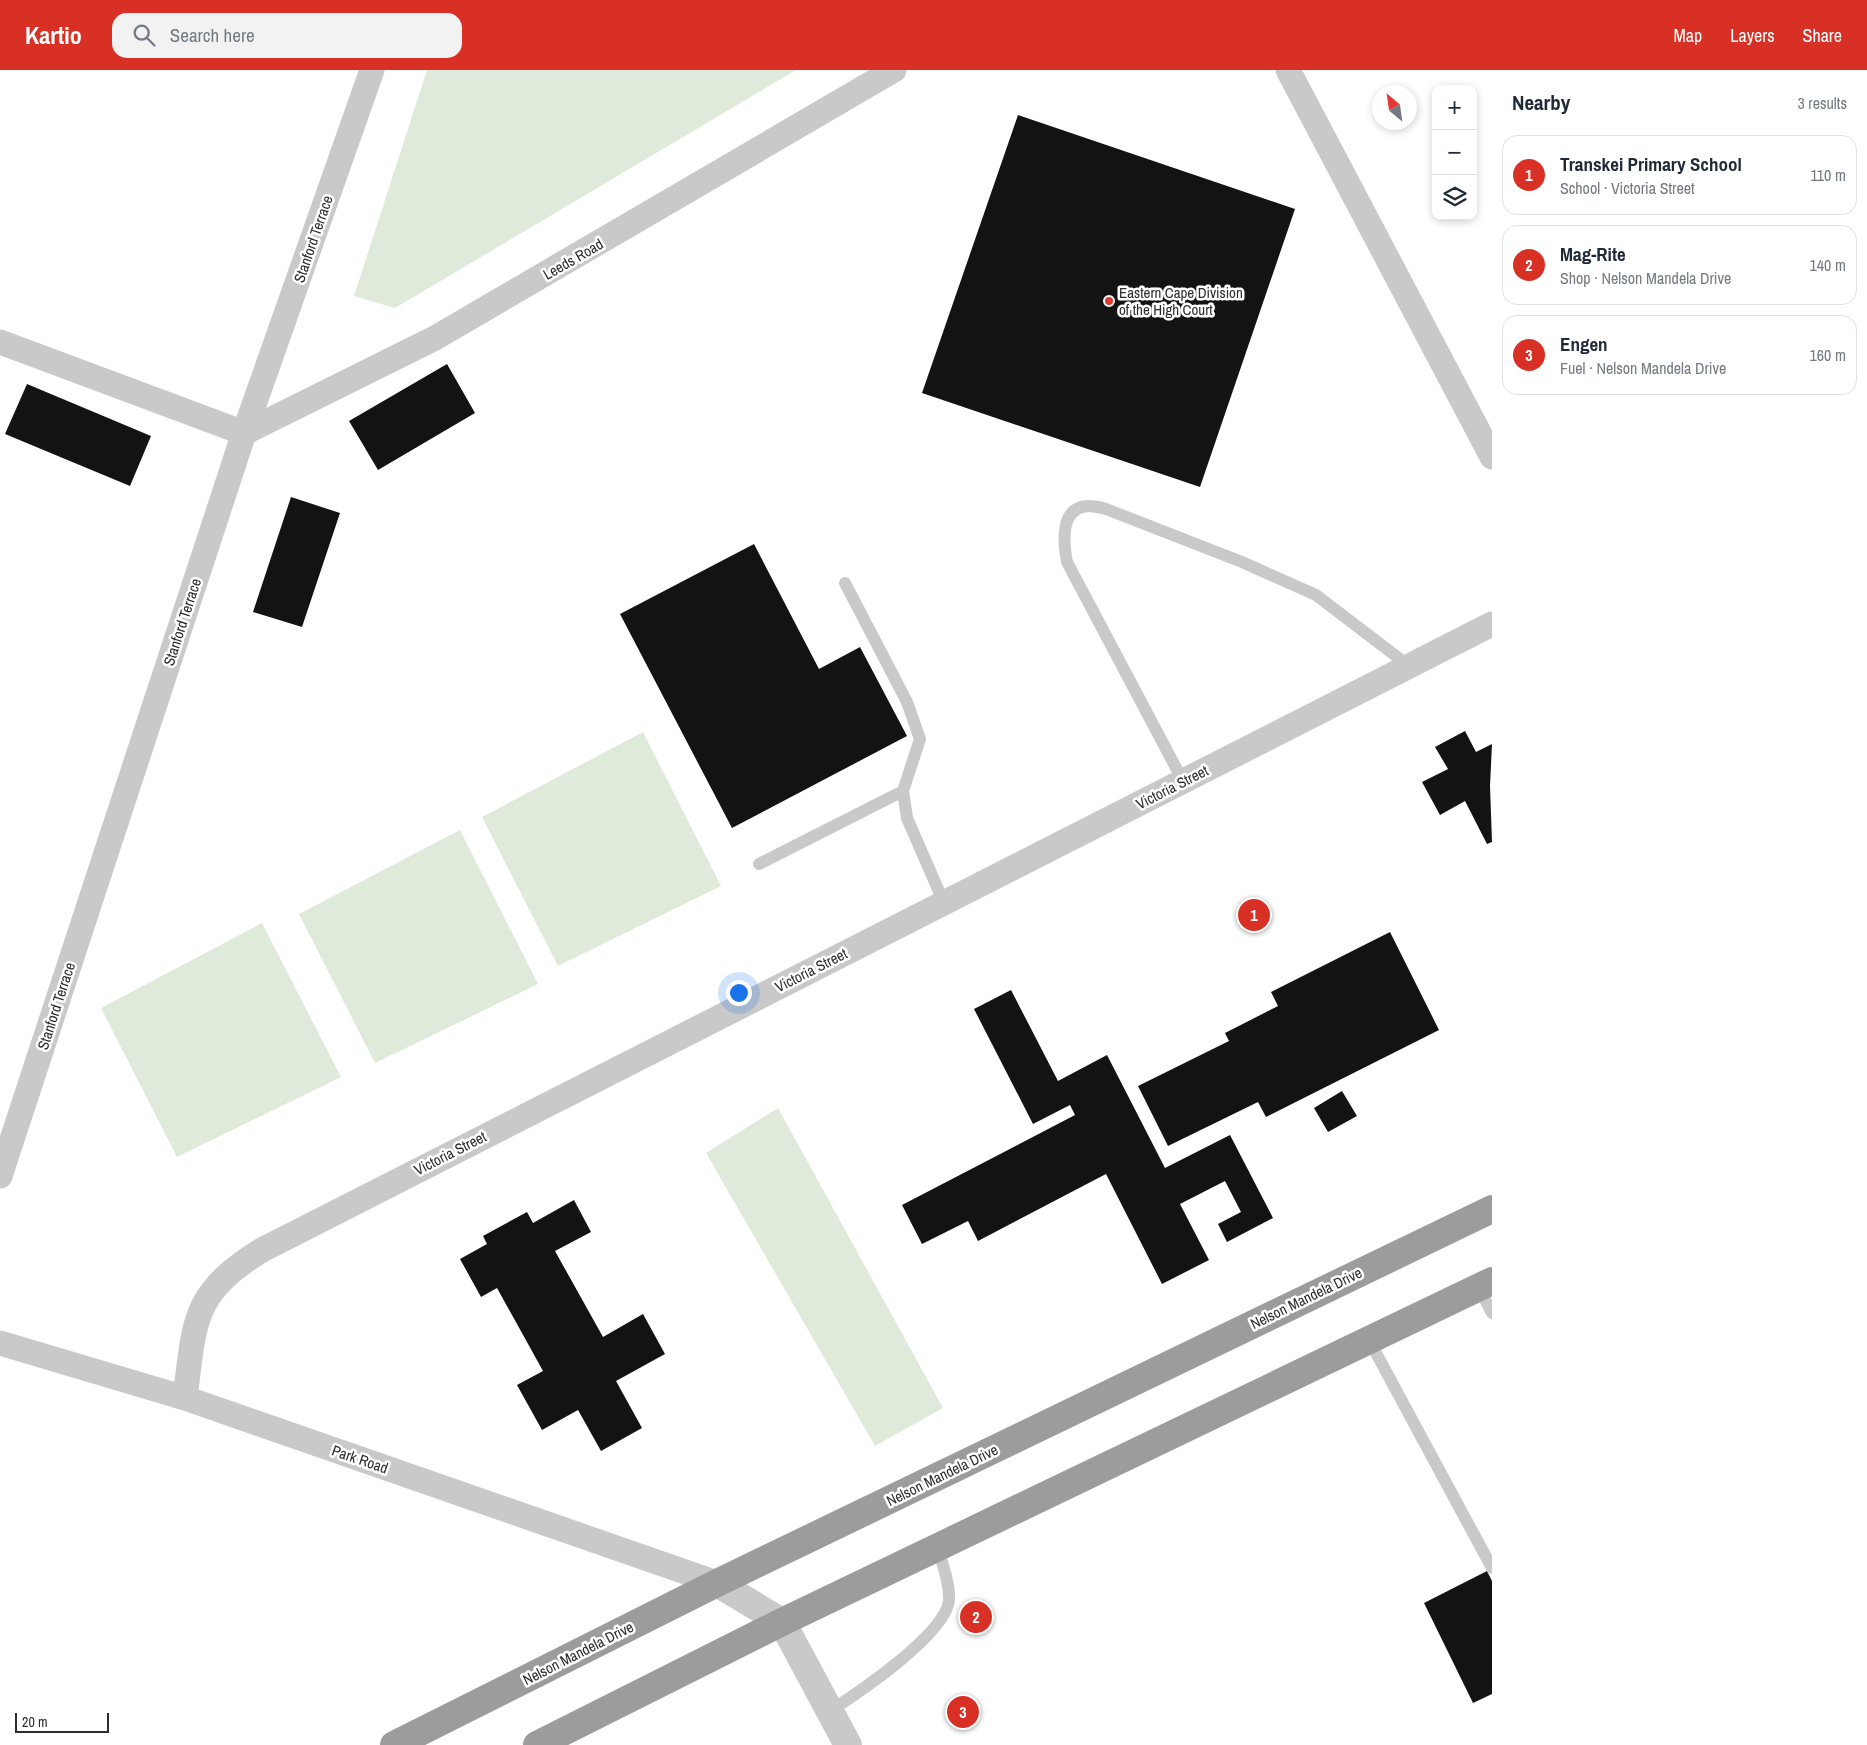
<!DOCTYPE html>
<meta charset="utf-8">
<style>
:root{--surface:#fff;--page:#f2f2f3;--text:#1f2937;--muted:#747a83;--line:#e0e1e3;--accent:#d93025}
body{margin:0;font-family:"Archivo Narrow",sans-serif;background:var(--page);color:var(--text)}
.controls{position:absolute;right:15px;top:15px;display:grid;overflow:hidden;border-radius:10px;box-shadow:0 2px 8px #0003}
.controls button{width:45px;height:45px;display:grid;place-items:center;padding:0;border:0;border-bottom:1px solid var(--line);background:var(--surface);color:var(--text);font:25px sans-serif}
.compass{position:absolute;left:1372px;top:15px;width:45px;height:45px;border-radius:50%;background:var(--surface);box-shadow:0 2px 8px #0003;rotate:331deg}
.scale{position:absolute;left:15px;bottom:12px;width:94px;box-sizing:border-box;padding-left:5px;border:2px solid #2c2c2c;border-top:0;font-size:14px;line-height:18px;white-space:nowrap;color:#2c2c2c;-webkit-text-stroke:4px #fff;paint-order:stroke}
.you{position:absolute;left:738px;top:922px;width:18px;height:18px;margin:-12px;border:4px solid #fff;border-radius:50%;background:#1a73e8;box-shadow:0 0 0 8px #1a73e833}
.badge{display:grid;place-items:center;width:32px;height:32px;border-radius:50%;background:var(--accent);color:#fff;font-size:16px;font-weight:700}
.pin{position:absolute;translate:-50% -50%;border:2px solid #fff;box-shadow:0 1px 5px #0006}
.list{margin:0;padding:0;list-style:none}
h2{display:flex;justify-content:space-between;align-items:center;height:65px;margin:0;padding:0 20px;font-size:21px}
h2 small{font-size:16px;font-weight:400;color:var(--muted)}
.list li{display:grid;grid-template-columns:32px 1fr auto;gap:15px;align-items:center;box-sizing:border-box;height:80px;margin:0 10px 10px;padding:0 10px;border:1px solid var(--line);border-radius:15px}
.list b{display:block;font-size:19px;white-space:nowrap}
.list p{margin:0;font-size:16px;white-space:nowrap;color:var(--muted)}
.list em{font-size:16px;font-style:normal;color:var(--muted)}
.icon{flex:none;width:28px;height:28px;fill:none;stroke:currentColor;stroke-width:2;stroke-linecap:round;stroke-linejoin:round}
.map{position:relative;flex:none;width:1492px;height:1675px;overflow:hidden}
header{display:flex;align-items:center;gap:30px;box-sizing:border-box;height:70px;padding:0 25px;background:var(--accent);color:#fff}
header strong{font-size:24px}
nav{display:flex;gap:28px;margin-inline-start:auto;font-size:18px}
.search{width:350px;height:45px;background:var(--page);display:flex;align-items:center;gap:12px;box-sizing:border-box;padding:0 18px;border-radius:15px;color:var(--muted);font-size:19px}
main{display:flex}
aside{flex:1;background:var(--surface)}
.map>svg:first-child{display:block}
.green{fill:#e0eada}
.building{fill:#131313}
.lines{fill:none;stroke-linecap:round;stroke-linejoin:round}
.service{stroke:#c9c9c9;stroke-width:12}
.minor{stroke:#c9c9c9;stroke-width:25}
.tertiary{stroke:#c9c9c9;stroke-width:28}
.trunk{stroke:#9c9c9c;stroke-width:28}
.poi-dot{fill:#df3d33;stroke:#fff;stroke-width:2}
.labels{text-anchor:middle;dominant-baseline:central;stroke-width:5;stroke-linejoin:round;paint-order:stroke}
.street-label{font-size:15px;fill:#2c2c2c;stroke:#fff}
.poi-label{font-size:15px;fill:#2c2c2c;stroke:#fff;text-anchor:start}
</style>
<header>
<strong>Kartio</strong>
<div class="search"><svg class="icon" aria-label="search" viewBox="0 0 24 24"><circle cx="10" cy="10" r="6"/><path d="M15 15l6 6"/></svg>Search here</div>
<nav><a>Map</a><a>Layers</a><a>Share</a></nav>
</header>
<main>
<div class="map">
<svg width="1492" height="1675" viewBox="0 0 1492 1675">
<rect width="100%" height="100%" fill="#fff"/>
<!-- green -->
<path class="green" d="M 427,0 L 796,0 L 395,238 L 354,226 Z
M 643,662 L 721,816 L 558,896 L 482,747 Z
M 460,760 L 538,914 L 375,993 L 299,844 Z
M 262,853 L 341,1007 L 177,1087 L 101,938 Z
M 778,1038 L 943,1338 L 875,1376 L 706,1083 Z"/>
<!-- building -->
<path class="building" d="M 1018,45 L 1295,139 L 1200,417 L 922,323 Z
M 447,294 L 475,343 L 378,400 L 349,351 Z
M 27,314 L 151,366 L 130,416 L 5,364 Z
M 291,427 L 340,443 L 302,557 L 253,542 Z
M 754,474 L 819,599 L 860,577 L 907,666 L 732,758 L 620,544 Z
M 1465,661 L 1476,682 L 1492,674 L 1490,716 L 1492,772 L 1487,774 L 1465,731 L 1440,745 L 1422,712 L 1448,699 L 1435,677 Z
M 1390,862 L 1439,960 L 1266,1047 L 1258,1032 L 1168,1076 L 1138,1016 L 1229,971 L 1225,963 L 1278,936 L 1271,922 Z
M 1011,920 L 1058,1011 L 1107,985 L 1165,1098 L 1230,1065 L 1273,1148 L 1227,1172 L 1218,1154 L 1241,1142 L 1225,1111 L 1180,1134 L 1209,1190 L 1162,1214 L 1106,1104 L 978,1171 L 968,1151 L 922,1174 L 902,1135 L 1075,1045 L 1070,1035 L 1033,1054 L 974,939 Z
M 1342,1021 L 1357,1046 L 1328,1062 L 1314,1038 Z
M 574,1130 L 591,1162 L 555,1181 L 603,1267 L 643,1244 L 665,1284 L 616,1311 L 642,1358 L 601,1381 L 578,1340 L 542,1360 L 517,1315 L 543,1301 L 497,1218 L 481,1227 L 460,1189 L 487,1174 L 483,1166 L 527,1142 L 533,1153 Z
M 1487,1501 L 1492,1511 L 1492,1624 L 1473,1633 L 1424,1533 Z"/>
<g class="lines">
<!-- service -->
<path class="service" d="M 845,513 L 907,632 L 920,669 L 903,721 L 907,748 L 944,833
M 1183,711 L 1067,492 C 1061,460 1063,426 1106,439 L 1242,492 L 1316,525 L 1409,596
M 759,794 L 903,721
M 1479,1218 L 1492,1243
M 1369,1270 L 1492,1498
M 830,1641 C 858,1623 946,1564 949,1530 C 950,1513 942,1494 938,1477"/>
<!-- minor -->
<path class="minor" d="M 1288,0 L 1492,387
M 0,272 L 244,363 L 435,268 L 894,0
M 0,1106 L 244,363 L 372,0
M 0,1273 L 185,1328 L 717,1513
M 185,1328 C 195,1251 191,1224 262,1180 L 1492,554"/>
<!-- tertiary -->
<path class="tertiary" d="M 717,1513 L 782,1552 L 848,1675"/>
<!-- trunk -->
<path class="trunk" d="M 394,1675 L 717,1513 L 1492,1139
M 537,1675 L 782,1552 L 1492,1211"/>
</g>
<!-- markers -->
<circle class="poi-dot" cx="1109" cy="231" r="5"/>
<g class="labels">
<!-- street labels -->
<g class="street-label">
<text transform="translate(313 169) rotate(-71)">Stanford Terrace</text>
<text transform="translate(573 189) rotate(-30)">Leeds Road</text>
<text transform="translate(182 552) rotate(-72)">Stanford Terrace</text>
<text transform="translate(1172 717) rotate(-27)">Victoria Street</text>
<text transform="translate(811 900) rotate(-27)">Victoria Street</text>
<text transform="translate(56 936) rotate(-72)">Stanford Terrace</text>
<text transform="translate(450 1083) rotate(-27)">Victoria Street</text>
<text transform="translate(1306 1228) rotate(-26)">Nelson Mandela Drive</text>
<text transform="translate(360 1389) rotate(19)">Park Road</text>
<text transform="translate(942 1405) rotate(-26)">Nelson Mandela Drive</text>
<text transform="translate(578 1583) rotate(-27)">Nelson Mandela Drive</text>
</g>
<!-- poi labels -->
<g class="poi-label">
<text x="1119" y="222">Eastern Cape Division<tspan x="1119" dy="17">of the High Court</tspan></text>
</g>
</g>
</svg>
<div class="controls">
<button>+</button>
<button>−</button>
<button><svg class="icon" aria-label="layers" viewBox="0 0 24 24"><path d="M12 4l9 5-9 5-9-5zM3 14l9 5 9-5"/></svg></button>
</div>
<svg class="compass" viewBox="-18 -18 36 36"><path d="M0-13l5 13h-10z" fill="#e53935"/><path d="M0 13l5-13h-10z" fill="#747a83"/></svg>
<div class="scale">20 m</div>
<div class="you"></div>
<div class="pin badge" style="left:1254px;top:845px">1</div>
<div class="pin badge" style="left:976px;top:1547px">2</div>
<div class="pin badge" style="left:963px;top:1642px">3</div>
</div>
<aside>
<h2>Nearby<small>3 results</small></h2>
<ul class="list">
<li><span class="badge">1</span><div><b>Transkei Primary School</b><p>School · Victoria Street</p></div><em>110 m</em></li>
<li><span class="badge">2</span><div><b>Mag-Rite</b><p>Shop · Nelson Mandela Drive</p></div><em>140 m</em></li>
<li><span class="badge">3</span><div><b>Engen</b><p>Fuel · Nelson Mandela Drive</p></div><em>160 m</em></li>
</ul>
</aside>
</main>
